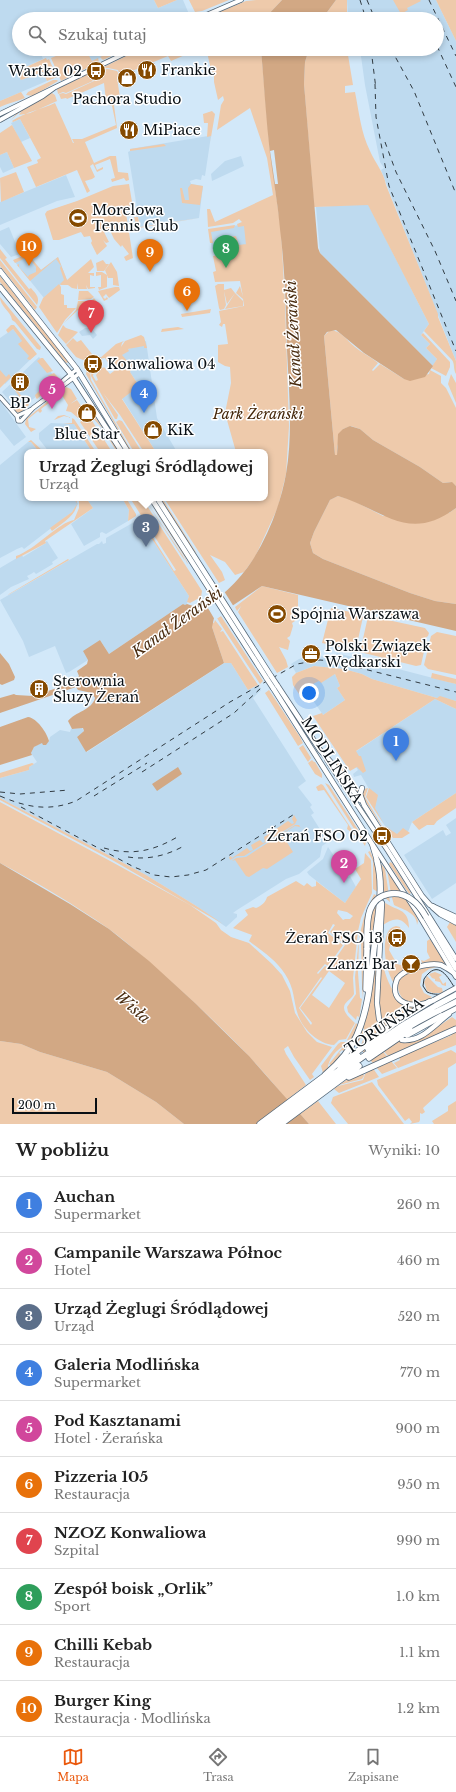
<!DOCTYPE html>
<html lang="pl">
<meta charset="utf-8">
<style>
:root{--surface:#fff;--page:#f6f6f6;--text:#222;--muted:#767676;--line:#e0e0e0;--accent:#ea580c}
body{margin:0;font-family:"Libre Baskerville",serif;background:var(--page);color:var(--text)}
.scale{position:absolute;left:12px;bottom:10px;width:85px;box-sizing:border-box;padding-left:4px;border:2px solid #080f14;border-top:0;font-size:11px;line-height:14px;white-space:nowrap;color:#080f14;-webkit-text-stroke:3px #fff;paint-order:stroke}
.you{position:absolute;left:309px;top:693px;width:14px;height:14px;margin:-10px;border:3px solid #fff;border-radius:50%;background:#1a73e8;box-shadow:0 0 0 6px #1a73e833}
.badge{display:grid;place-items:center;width:26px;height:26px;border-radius:50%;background:var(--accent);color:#fff;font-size:13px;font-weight:700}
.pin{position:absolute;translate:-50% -33px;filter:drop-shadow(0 1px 2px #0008)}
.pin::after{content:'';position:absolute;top:21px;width:14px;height:12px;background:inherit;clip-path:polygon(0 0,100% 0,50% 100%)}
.popup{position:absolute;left:24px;top:449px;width:244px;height:52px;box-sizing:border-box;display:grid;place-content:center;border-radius:8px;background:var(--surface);filter:drop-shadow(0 1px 3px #0005);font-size:13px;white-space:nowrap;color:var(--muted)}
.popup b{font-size:15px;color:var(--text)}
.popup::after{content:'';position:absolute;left:50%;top:100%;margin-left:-8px;border:8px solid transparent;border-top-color:var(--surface)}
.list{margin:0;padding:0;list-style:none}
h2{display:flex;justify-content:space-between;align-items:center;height:52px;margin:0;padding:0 16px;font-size:17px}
h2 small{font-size:13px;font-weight:400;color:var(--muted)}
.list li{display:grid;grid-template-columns:26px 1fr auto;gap:12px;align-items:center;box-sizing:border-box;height:56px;padding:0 16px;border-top:1px solid var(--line)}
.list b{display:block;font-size:15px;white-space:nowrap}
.list p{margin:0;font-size:13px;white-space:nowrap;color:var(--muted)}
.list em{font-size:13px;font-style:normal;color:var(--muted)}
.icon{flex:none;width:22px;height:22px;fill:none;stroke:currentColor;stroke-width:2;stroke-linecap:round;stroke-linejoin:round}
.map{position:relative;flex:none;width:456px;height:1124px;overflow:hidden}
.search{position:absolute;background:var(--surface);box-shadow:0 2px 6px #0003;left:12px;right:12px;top:12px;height:44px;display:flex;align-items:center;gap:10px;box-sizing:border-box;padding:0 14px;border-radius:22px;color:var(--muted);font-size:15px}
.sheet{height:612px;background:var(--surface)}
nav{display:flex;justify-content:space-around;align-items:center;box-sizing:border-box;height:56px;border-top:1px solid var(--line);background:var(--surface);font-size:11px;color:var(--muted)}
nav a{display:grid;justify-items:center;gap:2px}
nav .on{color:var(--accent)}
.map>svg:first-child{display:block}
.built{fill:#bedaef}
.green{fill:#eecaab;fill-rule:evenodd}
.water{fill:#d2a884}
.pier{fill:#d2e8f9}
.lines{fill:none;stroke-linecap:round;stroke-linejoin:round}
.tertiary-casing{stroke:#566878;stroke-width:5}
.secondary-casing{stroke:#566878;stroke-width:5.5}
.primary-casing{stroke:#566878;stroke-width:6}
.motorway-casing{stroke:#566878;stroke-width:7}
.tertiary{stroke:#fff;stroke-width:3.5}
.secondary{stroke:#fff;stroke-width:4}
.primary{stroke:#fff;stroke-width:4.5}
.motorway{stroke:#fff;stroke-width:5.5}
.tram{stroke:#313b42;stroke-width:1}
.rail{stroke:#313b42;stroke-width:1;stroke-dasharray:5 5;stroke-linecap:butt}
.primary-bridge-casing{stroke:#566878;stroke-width:6;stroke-linecap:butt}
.motorway-bridge-casing{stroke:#566878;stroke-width:7;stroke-linecap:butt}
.primary-bridge{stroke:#fff;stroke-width:4.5}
.motorway-bridge{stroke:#fff;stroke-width:5.5}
.labels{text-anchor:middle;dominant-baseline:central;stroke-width:3;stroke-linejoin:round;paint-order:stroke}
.poi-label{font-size:14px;fill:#080f14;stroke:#fff;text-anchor:start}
.park-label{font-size:14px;font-style:italic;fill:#44270a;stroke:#fff}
.street-label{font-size:14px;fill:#080f14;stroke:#fff}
.water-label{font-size:15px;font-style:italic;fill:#4a2d11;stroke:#fff}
</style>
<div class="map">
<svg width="456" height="1124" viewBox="0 0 456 1124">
<rect width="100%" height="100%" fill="#d2e8f9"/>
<!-- built -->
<path class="built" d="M 0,0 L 154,0 L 158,8 L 177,0 L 183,0 L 189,14 L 179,19 L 19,19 L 19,49 L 39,49 L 43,59 L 17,71 L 21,80 L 43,72 L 47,81 L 0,101 Z
M 347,0 L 436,0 L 456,41 L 456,361 L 381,170 L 384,168 L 380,162 L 365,85 L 360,49 L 437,49 L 437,19 L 351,19 L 348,17 Z
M 85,49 L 118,49 L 92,62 Z
M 20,119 L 30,138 L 21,142 L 11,123 Z
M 208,136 L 211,136 L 205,176 L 202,175 L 201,180 L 196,179 L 190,181 L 191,184 L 203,186 L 199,218 L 140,227 L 128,152 L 130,151 L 130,149 Z
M 7,152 L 14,168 L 3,173 L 0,167 L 0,155 Z
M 241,156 L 244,166 L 212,181 L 211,174 L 225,161 Z
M 66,175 L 75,197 L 57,201 L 0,225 L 0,202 Z
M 368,204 L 429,324 L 421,335 L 430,344 L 426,348 L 437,359 L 433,366 L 320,253 L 316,207 Z
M 245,224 L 249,250 L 233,250 L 234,248 L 232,246 L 212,249 L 209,230 Z
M 9,227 L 20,254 L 11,257 L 0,244 L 0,231 Z
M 29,256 L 41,270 L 58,257 L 67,280 L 44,298 L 15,262 Z
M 85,328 L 91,328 L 97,335 L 93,339 L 90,335 L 82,336 L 79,332 Z
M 13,329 L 34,356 L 5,384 L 0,377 L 0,338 Z
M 146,341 L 157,418 L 177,452 L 156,452 L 122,398 L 139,386 L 130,372 L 132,367 L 118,354 Z
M 39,357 L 57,380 L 18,411 L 2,392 Z
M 0,401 L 26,437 L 14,446 L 0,429 Z
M 51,423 L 74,424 L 92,452 L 49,452 L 39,439 L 39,433 Z
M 28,442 L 31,442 L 39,452 L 27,452 L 27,498 L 74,498 L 78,504 L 72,512 L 24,549 L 22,547 L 17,549 L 0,558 L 0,465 Z
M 86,498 L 122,498 L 129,510 L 128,521 L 106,534 L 102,532 L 100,533 L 100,537 L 84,546 L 71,524 L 93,508 Z
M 139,519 L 189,596 L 187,604 L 185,606 L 183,604 L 109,654 L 100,640 L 88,660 L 69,672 L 66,673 L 55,646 L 29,657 L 23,641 L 0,600 L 97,544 L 99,544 L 102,541 L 103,544 L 106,543 L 106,538 L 136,521 L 138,523 Z
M 47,541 L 58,558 L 52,562 L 53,564 L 36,574 L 34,572 L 31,574 L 27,576 L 29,579 L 11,587 L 0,595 L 0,568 L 22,555 L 23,557 L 46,543 L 45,542 Z
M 337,653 L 456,684 L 456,701 L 441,697 L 437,698 L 372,679 L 362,674 L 344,669 L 314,666 L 296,673 L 291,664 L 299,659 L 306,657 L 319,656 L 334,658 Z
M 226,662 L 231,663 L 248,690 L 258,685 L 261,690 L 253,698 L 306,781 L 298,787 L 312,805 L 310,807 L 314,813 L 311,815 L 328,842 L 322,846 L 320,857 L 299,874 L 286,879 L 237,910 L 233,913 L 237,914 L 237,917 L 226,927 L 198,907 L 146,875 L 0,798 L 0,778 L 29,770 L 29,767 L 37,762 L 31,753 L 34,747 L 42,742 L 49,741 L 50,737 L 60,730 L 70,732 L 71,729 L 82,728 L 84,731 L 77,737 L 87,752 Z
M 335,674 L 340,686 L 337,688 L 345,700 L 323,715 L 308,693 L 315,689 L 312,684 L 319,681 L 321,682 Z
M 435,699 L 456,709 L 456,793 L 412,822 L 408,832 L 400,837 L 385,826 L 367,797 L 369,789 L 361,775 L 354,777 L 353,774 L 358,770 L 349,756 Z
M 456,818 L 456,883 L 432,899 L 404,855 L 443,830 L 446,836 L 451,833 L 446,825 Z
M 328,847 L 348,877 L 350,876 L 356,887 L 345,903 L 309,875 L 307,872 L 323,859 Z"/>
<!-- green -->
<path class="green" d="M 154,0 L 177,0 L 158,8 Z
M 189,0 L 229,0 L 202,11 L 195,12 Z
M 256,0 L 282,0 L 264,19 L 205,19 L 205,18 L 246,1 Z
M 336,0 L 347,0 L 347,19 L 322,19 Z
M 393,0 L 420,0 L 421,1 L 407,8 L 408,10 L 401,14 Z
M 436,0 L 456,0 L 456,41 Z
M 73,49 L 85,49 L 92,61 L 98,58 L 99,62 L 61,81 L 51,58 Z
M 118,49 L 127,49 L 103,60 L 100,57 Z
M 140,49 L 199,49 L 171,61 L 168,56 L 120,76 L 118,70 L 108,68 L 100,69 Z
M 212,49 L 215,53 L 217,53 L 216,49 L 261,49 L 270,152 L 281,230 L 285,303 L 289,426 L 286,474 L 278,507 L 255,557 L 244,572 L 235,575 L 225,562 L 210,555 L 222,572 L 225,580 L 219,583 L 164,498 L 265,498 L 265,452 L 236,452 L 225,413 L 231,383 L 230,367 L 225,366 L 218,362 L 218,345 L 228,344 L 225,324 L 223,324 L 222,327 L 219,325 L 221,322 L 219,311 L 244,306 L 243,299 L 236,293 L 240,286 L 243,297 L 240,281 L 215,282 L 213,272 L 216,271 L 213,256 L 233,253 L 232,250 L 234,249 L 232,246 L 218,248 L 217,239 L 236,236 L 239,245 L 246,244 L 246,245 L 244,226 L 238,227 L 237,224 L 242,222 L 239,219 L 233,223 L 208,227 L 207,209 L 210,209 L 215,222 L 273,195 L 267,158 L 250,108 L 217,130 L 221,105 L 224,100 L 223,96 L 218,100 L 214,82 L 214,74 L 211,70 L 207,52 Z
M 309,49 L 347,49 L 353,85 L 345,86 L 345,93 L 355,92 C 359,112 361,133 370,151 C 375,163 384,172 386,185 L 438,314 L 438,317 L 456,361 L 456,374 C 453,369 455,364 452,360 L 424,331 L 429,324 L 368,205 L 314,207 L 304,84 L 305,62 Z
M 46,58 L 47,60 L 49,59 L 57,77 L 47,81 L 43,72 L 21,80 L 17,71 Z
M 108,69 L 117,71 L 120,76 L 117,78 L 121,104 L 114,105 L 117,128 L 85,142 L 94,163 L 110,156 L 116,156 L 118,172 L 128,173 L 129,180 L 126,181 L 124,178 L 112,182 L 111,179 L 115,178 L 110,159 L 95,165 L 97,170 L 103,167 L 103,169 L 97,172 L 93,164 L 90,166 L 95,177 L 92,179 L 85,181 L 90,191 L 87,193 L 77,170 L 36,187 L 27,167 L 38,163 L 37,160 L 41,158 L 20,119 L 13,122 L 12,121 C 23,113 42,109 55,103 L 73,143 L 74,143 L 72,139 L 82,139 L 116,125 L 112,106 L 107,104 L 106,101 L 104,83 L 67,99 L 66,98 L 61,99 L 59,94 L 63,93 L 66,94 L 94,81 L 91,73 L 98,70 Z
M 90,73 L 93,81 L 66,93 L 63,92 L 58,94 L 57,89 Z
M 53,80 L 57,80 L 58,81 L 33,96 L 26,95 L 28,92 Z
M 21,92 L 25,98 C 16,102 8,103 0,107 L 0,101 Z
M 52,93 L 55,95 L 57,101 L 30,113 L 19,115 L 22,110 L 11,120 L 17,113 Z
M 212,111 L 215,114 L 210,143 L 211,136 L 207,137 L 208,123 L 204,123 L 203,114 Z
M 12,125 L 32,161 L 14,168 L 7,152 L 0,155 L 0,133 Z
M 164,144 L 166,146 L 130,151 L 130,149 Z
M 16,172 L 24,192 L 1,202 L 0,178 Z
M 129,184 L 132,202 L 130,206 L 125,207 L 133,258 L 126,261 L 124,257 L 129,254 L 122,245 L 121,247 L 114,239 L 109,228 L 104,232 L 109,242 L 106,243 L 103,240 L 107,246 L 97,255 L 91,243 L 92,241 L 90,236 L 84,237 L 81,232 L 59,240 L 53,240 L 45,214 L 47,211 L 77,201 L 113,186 Z
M 191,184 L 203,186 L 200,205 L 182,203 L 180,188 L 182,188 L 185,200 L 189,200 L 188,188 Z
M 134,217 L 138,217 L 140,227 L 199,218 L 139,228 L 136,224 Z
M 235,225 L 234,228 L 211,232 L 213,243 L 210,243 L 208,229 Z
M 0,249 L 7,258 L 5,259 L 29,289 L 31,288 C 36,294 40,297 37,305 L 0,258 Z
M 28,254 L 41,270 L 58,257 L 67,280 L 91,259 L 94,267 L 88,273 L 94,273 L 94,276 L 90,275 L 90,287 L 95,287 L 95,288 L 88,289 L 86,285 L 87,289 L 78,289 L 78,283 L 77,289 L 72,288 L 68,285 L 61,285 L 60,284 L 64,280 L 60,268 L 61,266 L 56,259 L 30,281 L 17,265 L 19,264 L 19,267 L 28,277 L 29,275 L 36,272 L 36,267 L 28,257 L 15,263 L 13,260 Z
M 0,260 L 37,307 L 35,310 L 0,266 Z
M 103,260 L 106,264 L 109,264 L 104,271 L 97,271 L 96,263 Z
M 111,262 L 117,272 L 119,286 L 113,285 L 113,278 L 108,278 L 107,275 L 107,287 L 99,290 L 98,287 L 101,287 L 101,275 L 96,276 L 96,272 L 102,272 L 107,275 L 105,270 Z
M 0,276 L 69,362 L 66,363 L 0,282 Z
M 59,284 L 61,287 L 61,294 L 64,295 L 64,305 L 67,305 L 67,308 L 76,308 L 65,320 L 57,333 L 39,307 L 43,298 Z
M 218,284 L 224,284 L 224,290 L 231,288 L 235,293 L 227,304 L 224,291 L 226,305 L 224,309 L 220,310 L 219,308 L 215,286 Z
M 115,287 L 119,287 L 120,290 L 109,298 L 106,294 L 103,297 L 105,299 L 107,297 L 108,299 L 104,301 L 98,291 Z
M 79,291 L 88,291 L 94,297 L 91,299 L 78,300 Z
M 235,293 L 243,301 L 243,306 L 225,309 Z
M 0,297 L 41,347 L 40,350 L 37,349 L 15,322 L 12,320 C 11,311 0,307 0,297 Z
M 94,298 L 104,311 L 104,312 L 101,312 L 103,310 L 100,308 L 98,308 L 100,307 L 98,304 L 96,305 L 95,303 L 92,302 L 92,304 L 87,306 L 85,311 L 83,310 L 78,310 L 64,323 L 76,310 L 78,301 L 91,301 Z
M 211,309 L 210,313 L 182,317 L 181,314 Z
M 11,325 L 14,325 L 37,354 L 30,360 L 27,359 L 29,356 L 18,344 L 22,341 L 13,329 L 8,333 L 6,330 Z
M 63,325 L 66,328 L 78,332 L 66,344 L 58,335 Z
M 178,327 L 184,329 L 161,332 L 162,329 Z
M 330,330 C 342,331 346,340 355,347 C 362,353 371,357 378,363 L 372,370 L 373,371 L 380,364 L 404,379 L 429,374 L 430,370 L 441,376 L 441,383 L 446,388 L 456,408 L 456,486 L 451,482 L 443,483 L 420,467 L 373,440 L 360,429 L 351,426 L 343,429 L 337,447 L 337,455 L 335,455 L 324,336 Z
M 423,333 L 450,362 L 450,367 L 446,376 L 431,368 L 437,359 L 426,348 L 430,344 L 421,335 Z
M 141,335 L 144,337 L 147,348 L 144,348 L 144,346 L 128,349 L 129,351 L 122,355 L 130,364 L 132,363 L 132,367 L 130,372 L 139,386 L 122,399 L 156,452 L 144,452 L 120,415 L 103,393 L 118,415 L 117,419 L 115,419 L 91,376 L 92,369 L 95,366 L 93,376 L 96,381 L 98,380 L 96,375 L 101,369 L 99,365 L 103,368 L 104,367 L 110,374 L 114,371 L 105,358 L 99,359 L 116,344 L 124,341 L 122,343 L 121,347 L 125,341 Z
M 73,338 L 77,342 L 81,340 L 92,354 L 83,360 L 76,357 L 66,345 Z
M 41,358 L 43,358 L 53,371 L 47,373 L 37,361 Z
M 0,370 L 6,377 L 9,374 L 11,377 L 0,388 Z
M 87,370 L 90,371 L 91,380 L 132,452 L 129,449 L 86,374 Z
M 54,373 L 60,379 L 52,386 L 49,385 L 50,376 L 47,376 Z
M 451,374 L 456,383 L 456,403 L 448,384 Z
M 46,384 L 52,386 L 37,399 L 36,398 L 35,395 Z
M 11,385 L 15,388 L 29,405 L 20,413 L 15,412 L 10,405 L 13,403 L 13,406 L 22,407 L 24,403 Z
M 66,387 L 71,389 L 77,399 L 70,404 L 77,400 L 86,413 L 78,418 L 71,412 L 66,411 L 68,405 L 60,392 Z
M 48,401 L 49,403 L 41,409 L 42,411 L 40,413 L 38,411 L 28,419 L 29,427 L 36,429 L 31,432 L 25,424 L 26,419 Z
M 93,414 L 119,452 L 117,452 L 102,428 L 91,416 Z
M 64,415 L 74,419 L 96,452 L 92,452 L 74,424 L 63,424 L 72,423 L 72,418 L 64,416 L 54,420 L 58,416 Z
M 89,416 L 112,452 L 100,452 L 80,422 Z
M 119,420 L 122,421 L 142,452 L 134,452 L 116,422 Z
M 31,440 L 44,452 L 39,452 L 31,442 L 28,442 Z
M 338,496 L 352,500 L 383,516 L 449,513 L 456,508 L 456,604 L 435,601 L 410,593 L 323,559 L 313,553 L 310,543 L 314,532 L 330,500 Z
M 74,498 L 76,499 C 81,513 62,523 52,531 L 50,528 L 72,512 L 77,504 Z
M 79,498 L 86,498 L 93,508 L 45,541 L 46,543 L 16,559 L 16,556 C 35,550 59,522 74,520 L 79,508 Z
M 122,498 L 126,498 L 136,514 L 136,516 L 128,521 L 129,510 Z
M 130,498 L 142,498 L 195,580 L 202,591 L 201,597 L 190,603 L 187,602 L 189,596 L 139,519 L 138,520 L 138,518 L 141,519 L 174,571 L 176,570 Z
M 144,498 L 183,556 L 185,561 Z
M 147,498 L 183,552 L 188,564 L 187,563 L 184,556 Z
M 160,498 L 162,498 L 197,554 L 194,551 Z
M 68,559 L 69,560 L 8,595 L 9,594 Z
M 262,586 L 298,595 L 298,607 L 295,621 L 292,623 L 293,626 L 290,636 L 287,638 L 290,641 L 288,650 L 279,647 L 286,660 L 288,667 L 277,673 L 238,612 L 241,606 L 237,611 L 235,607 Z
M 331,608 L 361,614 L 363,617 L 357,644 L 353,650 L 322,643 Z
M 221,616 L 263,681 L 260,684 L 220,623 L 217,618 Z
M 369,617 L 374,617 L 425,628 L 429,633 L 428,636 L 424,639 L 423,646 L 425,647 L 421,665 L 416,666 L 360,652 L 367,621 Z
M 215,620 L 222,629 L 220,632 L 223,631 L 258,685 L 248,690 L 231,663 L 224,663 L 212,627 L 212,622 L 214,623 Z
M 437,632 L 456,636 L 456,675 L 428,669 L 424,665 L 431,636 Z
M 314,666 L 344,669 L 362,674 L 372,679 L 437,698 L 440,696 L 456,701 L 456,709 L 435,699 L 356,751 L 359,756 L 361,756 L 366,771 L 363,773 L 357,767 L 350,771 L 313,716 L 322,713 L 323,715 L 345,700 L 337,688 L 340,686 L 335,674 L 321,683 L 319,681 L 313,684 L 315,689 L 303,697 L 301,697 L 293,685 L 292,677 L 296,673 Z
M 432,673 L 456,679 L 456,684 L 431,678 Z
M 269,690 L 300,737 L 303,743 L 298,746 L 265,693 Z
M 303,745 L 311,758 L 308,762 L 299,748 Z
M 312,760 L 314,762 L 315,762 L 322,774 L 322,778 L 315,774 L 308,763 Z
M 32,763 L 34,764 L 29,767 L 29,770 L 0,778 L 0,773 Z
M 340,763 L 356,788 L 359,790 L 358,794 L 336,764 Z
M 325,783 L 329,785 L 366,842 L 365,846 Z
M 321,784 L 323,785 L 356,836 L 347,829 L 348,825 L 324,790 L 318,791 L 316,787 Z
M 368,788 L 365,797 L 388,836 L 362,796 L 361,793 L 364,789 Z
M 369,788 L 378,795 L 375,808 L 385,826 L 397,834 L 403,828 L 410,833 L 402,838 L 393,838 L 366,797 Z
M 456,793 L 456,808 L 437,821 L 434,825 L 427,825 L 419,830 L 412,822 Z
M 0,798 L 146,875 L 198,907 L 223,924 L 114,861 L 0,800 Z
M 0,802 L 112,862 L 190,905 L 216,923 L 221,930 L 231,937 L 249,943 L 272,964 L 282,975 L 290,991 L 295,1013 L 307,1032 L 317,1042 L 332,1047 L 312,1074 L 314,1077 L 310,1080 L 294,1057 L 288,1046 L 284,1049 L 286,1054 L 306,1085 L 287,1100 C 251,1055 210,1016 167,978 C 148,962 130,944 109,929 C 75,905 38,883 0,863 Z
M 294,815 L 297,820 L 295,824 L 244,856 L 237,856 L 230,860 L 229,857 L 231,856 L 232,858 L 247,848 L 250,851 L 253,850 L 251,845 L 260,840 L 263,843 L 265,842 L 264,837 L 288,821 L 292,824 L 294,823 L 292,819 Z
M 295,825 L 299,825 L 302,830 L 300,827 L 295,826 L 282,834 L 293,852 L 267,869 L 263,868 L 249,877 L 246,876 L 235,860 L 232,861 L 236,858 L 246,857 Z
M 370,851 L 376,865 L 379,893 L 373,889 L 373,861 L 368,852 Z
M 365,853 L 371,860 L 372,893 L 361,918 L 358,931 L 353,978 L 354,994 C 352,998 348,1000 345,1004 C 341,1011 350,1018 355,1023 L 346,1039 L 339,1040 L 334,1045 C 318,1044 303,1029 298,1015 C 293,1000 295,989 285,974 C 276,960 262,951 249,941 L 252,935 L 233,928 L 248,915 L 245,910 L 253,907 L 256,908 C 261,906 266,902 267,897 L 296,881 L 304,886 L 307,883 L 312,887 L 316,886 L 316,881 L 345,903 L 361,879 L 355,869 L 364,863 ZM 338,910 L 347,912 L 353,916 L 350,919 L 345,919 L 343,920 L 337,913 ZM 333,924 L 335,925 L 330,932 L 345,945 L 329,968 L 325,966 L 318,974 L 322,978 L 300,1008 L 312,1023 L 311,1025 L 299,1008 L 321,977 L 317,973 L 325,964 L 328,966 L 343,945 L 328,933 ZM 329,971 L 345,983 L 329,1008 L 312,995 Z
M 379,861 L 385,869 L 390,902 L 384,897 L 383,879 Z
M 390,862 L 392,863 L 411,893 L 409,894 L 389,864 Z
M 387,869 L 416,916 L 418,921 L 417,925 C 417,913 404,910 394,905 L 391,894 Z
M 374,894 L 377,896 L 377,902 L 369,981 L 365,948 L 363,999 L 362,986 L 361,939 L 359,937 L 364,917 Z
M 383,901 C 396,912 409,907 409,928 C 401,916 392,918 382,926 Z
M 380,914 L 376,1015 L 388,1048 L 399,1041 L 413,1042 L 422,1038 L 452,1017 L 456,1020 L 456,1045 L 398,1068 L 394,1063 L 400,1060 L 399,1057 L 452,1035 L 449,1030 L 388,1056 L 363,1028 Z
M 450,922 L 456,925 L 456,942 L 447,927 Z
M 396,926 L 400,927 L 402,934 L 391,941 L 389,950 L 397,964 L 404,966 L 408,964 L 411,966 L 417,961 L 420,964 L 422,963 L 421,960 L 424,961 L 430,958 L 427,952 L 427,941 L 430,939 L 447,966 C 426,962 404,962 394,984 C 391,978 388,972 387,966 C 384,955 382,928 396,926 Z
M 359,938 L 358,973 L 360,998 L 362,999 L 359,1020 L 359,1017 L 357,1016 L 356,1020 L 348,1012 L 347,1007 L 356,994 L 355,977 Z
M 382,958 C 384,976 395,1005 416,1007 L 385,1027 C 376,1012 378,974 382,958 Z
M 433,966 L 437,967 L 429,969 L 422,974 L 420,985 L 424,993 L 432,997 C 416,1010 393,1002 399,979 L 409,971 Z
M 435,972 L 442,975 L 439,977 L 443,984 L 446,982 L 446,986 L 442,985 L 440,982 L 435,981 L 435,979 L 432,978 L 429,974 Z
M 427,976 L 438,987 L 442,988 L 443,993 L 433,993 L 427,991 L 424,982 Z
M 356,1023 L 364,1032 L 357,1045 L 347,1040 Z
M 366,1032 L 397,1068 L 382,1074 L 360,1048 Z
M 0,1041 L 21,1044 L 40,1052 L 107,1072 L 156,1102 L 184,1124 L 0,1124 Z
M 341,1042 L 345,1042 L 352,1051 L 351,1052 L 345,1046 C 337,1048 328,1060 328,1068 L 323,1073 L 321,1066 L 338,1044 Z
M 342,1048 L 346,1048 L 350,1052 L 348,1054 L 342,1050 L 339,1053 L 341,1054 L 332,1066 L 329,1064 Z
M 451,1050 L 456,1053 L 456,1063 L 448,1068 L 448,1085 L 423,1108 L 425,1112 L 422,1114 L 420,1113 L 420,1120 L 419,1122 L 410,1124 L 412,1122 L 409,1118 L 405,1121 L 378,1085 L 377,1080 Z
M 370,1064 L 379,1077 L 339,1093 L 334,1089 L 338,1086 L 363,1080 L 365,1074 L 369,1071 L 361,1070 Z
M 363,1073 L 364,1076 L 362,1079 L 339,1085 L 348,1079 Z
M 372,1082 L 404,1124 L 348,1124 L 331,1103 L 333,1097 Z
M 318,1101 L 336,1124 L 309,1124 L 300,1114 Z
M 456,1101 L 456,1124 L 434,1124 L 432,1121 L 448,1111 L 448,1106 Z"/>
<!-- water -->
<path class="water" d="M 282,0 L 336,0 L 322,19 L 264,19 Z
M 261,49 L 309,49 L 305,62 L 304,84 L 318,248 L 320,253 L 433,366 L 425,377 L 410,381 L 404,379 L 364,353 L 336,330 L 327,332 L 324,336 L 335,455 L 337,455 L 338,434 L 343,429 L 350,426 L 360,429 L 373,440 L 420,467 L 443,483 L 452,482 L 456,486 L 456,508 C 408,544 383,509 338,496 L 330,500 L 314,532 L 310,543 L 313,553 L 323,559 L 410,593 L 435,601 L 456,604 L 456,631 L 262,586 L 214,618 L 212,627 L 224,663 L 86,752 L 77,737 L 84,731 L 83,728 L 72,729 L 68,721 C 75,712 92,710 95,698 L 92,693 L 78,690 L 76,687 L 0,713 L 0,698 L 14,694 L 16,695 L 33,696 L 75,682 L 75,680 L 79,676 L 77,671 L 87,664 L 88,660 L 83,651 L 100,640 L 109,654 L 183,604 L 185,605 L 187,604 L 199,608 C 248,588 277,523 286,474 C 293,434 289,390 287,350 C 286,310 285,269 280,229 C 278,204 273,179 270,154 C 266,119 264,84 261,49 Z
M 0,653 L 9,664 L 15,677 L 14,680 L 2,685 L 0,684 Z
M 28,717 C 37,718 47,733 49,741 L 46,745 L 43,745 L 42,743 L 34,747 L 31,753 L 32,755 L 0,765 L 0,727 Z
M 178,767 L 182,774 L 157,791 L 152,784 Z
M 0,863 L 70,904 L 109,929 L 149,961 L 195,1003 L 249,1056 L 309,1124 L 184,1124 L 156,1102 L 107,1072 L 40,1052 L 21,1044 L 0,1041 Z"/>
<!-- pier -->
<path class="pier" d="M 274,150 L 278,184 L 275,184 L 270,151 Z
M 224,591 L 234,607 L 215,620 L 205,603 Z"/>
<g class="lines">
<defs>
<path id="tertiary" d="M 48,395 L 52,390 L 77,369
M 0,397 L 17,416 L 18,421 L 21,421 L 33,408 L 80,373
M 17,416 L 32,409"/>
<path id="secondary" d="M 197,19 L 241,0
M 0,114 L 134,49
M 0,120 L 43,96 L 54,88
M 327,760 L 388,851 L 456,959
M 373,845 L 418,914 L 456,977"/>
<path id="primary" d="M 0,271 L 77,369 L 128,452
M 0,287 L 71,374 L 122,452
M 151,498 L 267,679
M 157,498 L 271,676
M 277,685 L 320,750 L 336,768 L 360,800
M 273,688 L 372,844 L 378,864
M 362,788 L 360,794 L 364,805 L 422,896 L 430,905 L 456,917
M 382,903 L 377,1003 L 379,1019 L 384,1029
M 434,1000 C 416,1010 387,1005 397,979 C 404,969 429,962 441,965 C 445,967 450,970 454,973
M 402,1040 C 422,1042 434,1025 449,1014"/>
<path id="motorway" d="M 433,907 L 441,914 L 456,922
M 426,917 L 456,968
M 366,989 L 367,948
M 407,1035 L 456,1008
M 368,1049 L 403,1025 L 437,1005
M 369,1058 L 410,1030
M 339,1065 L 395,1023 L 429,1002
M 325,1075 C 338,1064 350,1051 357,1035 C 370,1005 371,972 375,940 C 378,914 384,887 377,861
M 349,1077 L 456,1029
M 260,1124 L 327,1074
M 267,1124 L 358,1056
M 274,1124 C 327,1084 380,1039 440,1010
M 281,1124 L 359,1066"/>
</defs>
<!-- tertiary casing -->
<use href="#tertiary" class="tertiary-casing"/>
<!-- secondary casing -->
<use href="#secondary" class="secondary-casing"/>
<!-- primary casing -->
<use href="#primary" class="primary-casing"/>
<!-- motorway casing -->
<use href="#motorway" class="motorway-casing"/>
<!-- tertiary -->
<use href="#tertiary" class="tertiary"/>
<!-- secondary -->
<use href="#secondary" class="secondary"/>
<!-- primary -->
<use href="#primary" class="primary"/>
<!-- motorway -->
<use href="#motorway" class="motorway"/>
<!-- tram -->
<path class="tram" d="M 456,990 C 448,977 438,958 424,979 L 423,986 L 427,992 C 440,998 447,988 456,1005"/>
<!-- rail -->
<path class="rail" d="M 360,0 L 366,19
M 367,0 L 375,19
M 429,0 L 456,56
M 437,46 L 456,87
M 371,49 L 376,89
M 391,49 L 414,91 L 456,194
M 375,84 L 376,117 L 389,186 L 456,351
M 385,142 L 396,172 L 435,251 L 456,301
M 142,772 L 234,713 L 261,688
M 0,792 L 20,794 L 69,790
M 0,796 C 26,807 48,812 76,801 L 230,702 L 297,664 L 320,660 L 332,661 L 456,692
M 94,796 L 147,763
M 21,807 L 134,867 L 154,875 L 171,877 L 188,875 L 206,870 L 296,813
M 104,848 C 132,856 154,851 179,836
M 128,857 C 147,860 165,856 182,847"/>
<defs>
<path id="primary-bridge" d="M 271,676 L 277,685
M 267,679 L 273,688
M 434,1000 L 456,988"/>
<path id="motorway-bridge" d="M 367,948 C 367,936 366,921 370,910 C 377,892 398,889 412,900 C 418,904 422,910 426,917
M 437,1005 L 456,995
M 440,1010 L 456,1002"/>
</defs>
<!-- primary-bridge casing -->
<use href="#primary-bridge" class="primary-bridge-casing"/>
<!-- motorway-bridge casing -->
<use href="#motorway-bridge" class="motorway-bridge-casing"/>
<!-- primary-bridge -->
<use href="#primary-bridge" class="primary-bridge"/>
<!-- motorway-bridge -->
<use href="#motorway-bridge" class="motorway-bridge"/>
</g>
<!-- icons -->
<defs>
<symbol id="restaurant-disc" viewBox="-11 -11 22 22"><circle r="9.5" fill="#854a00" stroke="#fff"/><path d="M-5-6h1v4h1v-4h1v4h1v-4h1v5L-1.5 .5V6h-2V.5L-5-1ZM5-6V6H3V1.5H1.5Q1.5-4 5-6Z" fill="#fff"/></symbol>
<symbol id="bus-disc" viewBox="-11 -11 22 22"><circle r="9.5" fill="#854a00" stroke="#fff"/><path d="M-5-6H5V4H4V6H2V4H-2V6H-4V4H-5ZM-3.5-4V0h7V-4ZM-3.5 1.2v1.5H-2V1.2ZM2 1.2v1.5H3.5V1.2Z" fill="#fff"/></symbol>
<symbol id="shop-disc" viewBox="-11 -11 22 22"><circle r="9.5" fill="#854a00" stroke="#fff"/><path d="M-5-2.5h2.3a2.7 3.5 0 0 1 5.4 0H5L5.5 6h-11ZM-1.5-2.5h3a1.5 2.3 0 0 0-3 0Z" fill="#fff"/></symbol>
<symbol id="stadium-disc" viewBox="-11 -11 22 22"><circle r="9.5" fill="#854a00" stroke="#fff"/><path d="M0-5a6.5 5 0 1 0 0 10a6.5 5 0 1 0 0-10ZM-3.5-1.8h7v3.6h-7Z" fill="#fff"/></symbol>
<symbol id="building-disc" viewBox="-11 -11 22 22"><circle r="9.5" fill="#854a00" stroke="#fff"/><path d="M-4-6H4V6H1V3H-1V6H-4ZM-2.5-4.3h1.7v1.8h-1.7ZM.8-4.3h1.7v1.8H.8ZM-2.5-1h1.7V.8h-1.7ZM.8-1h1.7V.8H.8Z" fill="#fff"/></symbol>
<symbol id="office-disc" viewBox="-11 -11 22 22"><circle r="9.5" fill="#854a00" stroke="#fff"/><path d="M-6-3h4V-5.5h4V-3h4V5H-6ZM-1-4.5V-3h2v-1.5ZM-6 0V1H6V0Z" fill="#fff"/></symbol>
<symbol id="bar-disc" viewBox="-11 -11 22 22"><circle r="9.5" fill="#854a00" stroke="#fff"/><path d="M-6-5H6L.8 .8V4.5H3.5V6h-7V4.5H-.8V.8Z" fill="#fff"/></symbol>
</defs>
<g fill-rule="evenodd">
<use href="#restaurant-disc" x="136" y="59" width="22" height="22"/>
<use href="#bus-disc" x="85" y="60" width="22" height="22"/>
<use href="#shop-disc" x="116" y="67" width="22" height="22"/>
<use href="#restaurant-disc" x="118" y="119" width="22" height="22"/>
<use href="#stadium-disc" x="67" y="207" width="22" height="22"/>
<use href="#bus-disc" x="82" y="353" width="22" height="22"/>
<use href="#building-disc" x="9" y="371" width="22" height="22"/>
<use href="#shop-disc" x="76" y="402" width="22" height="22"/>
<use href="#shop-disc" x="142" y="419" width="22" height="22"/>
<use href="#stadium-disc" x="266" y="603" width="22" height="22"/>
<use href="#office-disc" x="300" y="643" width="22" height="22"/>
<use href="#building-disc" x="28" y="678" width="22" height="22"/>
<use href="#bus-disc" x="371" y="825" width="22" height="22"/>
<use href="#bus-disc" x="386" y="927" width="22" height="22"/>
<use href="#bar-disc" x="400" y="953" width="22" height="22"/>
</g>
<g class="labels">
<!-- poi labels -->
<g class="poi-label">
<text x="161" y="70">Frankie</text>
<text x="82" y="71" text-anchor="end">Wartka 02</text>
<text x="127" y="99" text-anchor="middle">Pachora Studio</text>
<text x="143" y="130">MiPiace</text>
<text x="92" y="210">Morelowa<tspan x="92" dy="16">Tennis Club</tspan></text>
<text x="107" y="364">Konwaliowa 04</text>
<text x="20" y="403" text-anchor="middle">BP</text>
<text x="167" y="430">KiK</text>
<text x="87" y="434" text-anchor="middle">Blue Star</text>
<text x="291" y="614">Spójnia Warszawa</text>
<text x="325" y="646">Polski Związek<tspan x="325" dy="16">Wędkarski</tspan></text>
<text x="53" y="681">Sterownia<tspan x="53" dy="16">Śluzy Żerań</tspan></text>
<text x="368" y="836" text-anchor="end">Żerań FSO 02</text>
<text x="383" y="938" text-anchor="end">Żerań FSO 13</text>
<text x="397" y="964" text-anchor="end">Zanzi Bar</text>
</g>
<!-- park labels -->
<g class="park-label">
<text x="258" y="414">Park Żerański</text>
</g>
<!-- street labels -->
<g class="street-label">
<text transform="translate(332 760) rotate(57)">MODLIŃSKA</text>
<text transform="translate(384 1026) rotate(-33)">TORUŃSKA</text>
</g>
<!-- water labels -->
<g class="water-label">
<text transform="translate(293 334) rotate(-93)">Kanał Żerański</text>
<text transform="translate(177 622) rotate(-36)">Kanał Żerański</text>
<text transform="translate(133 1007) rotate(41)">Wisła</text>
</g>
</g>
</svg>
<div class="scale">200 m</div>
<div class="you"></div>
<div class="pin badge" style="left:396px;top:761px;background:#3f7fe0">1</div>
<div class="pin badge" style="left:344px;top:883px;background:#d1479c">2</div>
<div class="pin badge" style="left:146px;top:547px;background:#5c6f8a">3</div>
<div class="popup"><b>Urząd Żeglugi Śródlądowej</b>Urząd</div>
<div class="pin badge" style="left:144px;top:413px;background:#3f7fe0">4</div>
<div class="pin badge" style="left:52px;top:409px;background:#d1479c">5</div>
<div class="pin badge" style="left:187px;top:311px;background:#e8710a">6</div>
<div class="pin badge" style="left:91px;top:333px;background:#e0444e">7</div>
<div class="pin badge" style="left:226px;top:268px;background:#2e9e5b">8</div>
<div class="pin badge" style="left:150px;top:272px;background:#e8710a">9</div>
<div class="pin badge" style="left:29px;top:266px;background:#e8710a">10</div>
<div class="search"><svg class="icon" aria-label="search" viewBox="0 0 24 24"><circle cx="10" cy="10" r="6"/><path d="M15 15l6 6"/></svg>Szukaj tutaj</div>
</div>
<section class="sheet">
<h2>W pobliżu<small>Wyniki: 10</small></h2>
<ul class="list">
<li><span class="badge" style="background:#3f7fe0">1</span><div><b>Auchan</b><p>Supermarket</p></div><em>260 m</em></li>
<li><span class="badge" style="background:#d1479c">2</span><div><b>Campanile Warszawa Północ</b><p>Hotel</p></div><em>460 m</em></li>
<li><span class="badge" style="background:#5c6f8a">3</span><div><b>Urząd Żeglugi Śródlądowej</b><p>Urząd</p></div><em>520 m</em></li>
<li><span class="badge" style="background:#3f7fe0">4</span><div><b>Galeria Modlińska</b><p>Supermarket</p></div><em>770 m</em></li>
<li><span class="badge" style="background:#d1479c">5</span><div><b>Pod Kasztanami</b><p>Hotel · Żerańska</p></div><em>900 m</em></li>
<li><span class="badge" style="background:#e8710a">6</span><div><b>Pizzeria 105</b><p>Restauracja</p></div><em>950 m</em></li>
<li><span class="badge" style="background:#e0444e">7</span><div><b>NZOZ Konwaliowa</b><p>Szpital</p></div><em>990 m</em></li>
<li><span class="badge" style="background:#2e9e5b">8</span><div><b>Zespół boisk „Orlik”</b><p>Sport</p></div><em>1.0 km</em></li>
<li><span class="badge" style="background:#e8710a">9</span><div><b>Chilli Kebab</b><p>Restauracja</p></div><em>1.1 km</em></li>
<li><span class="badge" style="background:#e8710a">10</span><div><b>Burger King</b><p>Restauracja · Modlińska</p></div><em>1.2 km</em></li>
</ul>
</section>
<nav>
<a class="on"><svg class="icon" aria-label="map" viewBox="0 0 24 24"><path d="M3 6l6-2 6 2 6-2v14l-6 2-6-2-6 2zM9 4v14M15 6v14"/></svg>Mapa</a>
<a><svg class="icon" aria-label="directions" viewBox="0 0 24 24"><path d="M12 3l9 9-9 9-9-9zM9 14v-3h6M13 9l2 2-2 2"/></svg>Trasa</a>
<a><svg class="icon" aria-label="saved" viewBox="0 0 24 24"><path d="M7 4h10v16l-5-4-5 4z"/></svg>Zapisane</a>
</nav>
